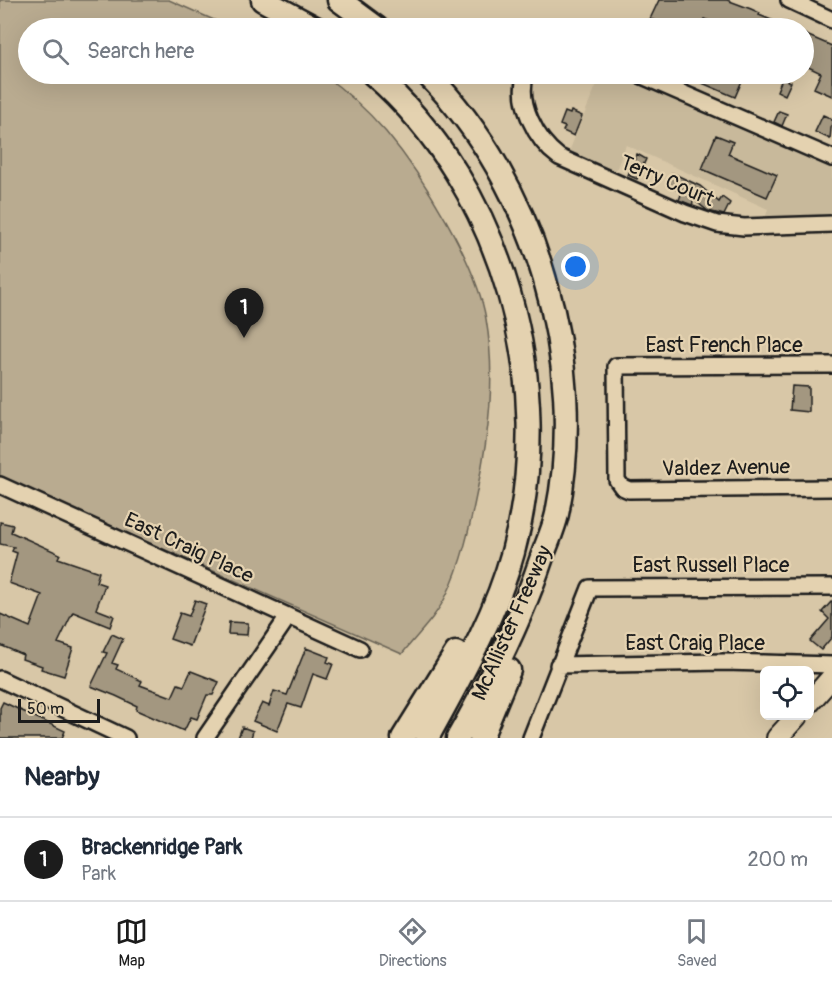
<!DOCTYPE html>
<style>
:root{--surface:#fff;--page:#f6f6f7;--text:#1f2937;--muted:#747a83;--line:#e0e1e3;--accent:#1c1c1c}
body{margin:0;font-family:Pangolin,sans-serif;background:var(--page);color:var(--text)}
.controls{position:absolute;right:18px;bottom:18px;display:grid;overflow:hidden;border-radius:9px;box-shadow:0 6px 24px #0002}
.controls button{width:54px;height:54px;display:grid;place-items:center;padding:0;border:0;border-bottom:2px solid var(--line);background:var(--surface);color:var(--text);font:30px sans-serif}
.scale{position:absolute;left:18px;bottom:15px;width:82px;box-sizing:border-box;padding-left:6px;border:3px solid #1c1c1c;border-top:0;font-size:16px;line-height:21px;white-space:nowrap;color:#1c1c1c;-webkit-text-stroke:4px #e4d2b0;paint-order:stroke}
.you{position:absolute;left:576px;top:267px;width:21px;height:21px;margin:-15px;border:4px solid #fff;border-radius:50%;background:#1a73e8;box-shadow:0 0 0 9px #1a73e833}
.badge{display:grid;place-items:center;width:39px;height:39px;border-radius:50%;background:var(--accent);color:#fff;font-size:20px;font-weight:700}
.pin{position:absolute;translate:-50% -50px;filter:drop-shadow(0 2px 3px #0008)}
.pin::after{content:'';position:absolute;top:32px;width:21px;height:18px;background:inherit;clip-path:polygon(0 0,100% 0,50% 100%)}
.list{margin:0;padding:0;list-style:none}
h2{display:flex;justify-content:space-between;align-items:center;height:78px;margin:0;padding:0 24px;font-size:26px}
h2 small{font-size:20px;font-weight:400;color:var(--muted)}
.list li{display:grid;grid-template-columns:39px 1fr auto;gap:18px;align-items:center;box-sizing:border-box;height:84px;padding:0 24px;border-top:2px solid var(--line)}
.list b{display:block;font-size:22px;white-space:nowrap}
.list p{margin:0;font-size:20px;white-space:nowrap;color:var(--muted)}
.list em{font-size:20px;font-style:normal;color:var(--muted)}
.icon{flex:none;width:33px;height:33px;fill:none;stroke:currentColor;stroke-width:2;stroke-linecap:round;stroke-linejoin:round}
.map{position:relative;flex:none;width:832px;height:738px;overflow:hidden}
.search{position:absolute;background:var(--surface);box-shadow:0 6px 24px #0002;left:18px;right:18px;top:18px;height:66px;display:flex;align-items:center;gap:15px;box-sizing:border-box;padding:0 21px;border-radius:33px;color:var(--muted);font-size:22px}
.sheet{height:162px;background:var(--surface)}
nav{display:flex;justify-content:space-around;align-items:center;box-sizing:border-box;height:84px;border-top:2px solid var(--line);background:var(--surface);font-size:16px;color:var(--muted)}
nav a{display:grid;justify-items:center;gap:3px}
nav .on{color:var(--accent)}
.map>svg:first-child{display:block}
.built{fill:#c8b99b}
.green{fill:#b9ab90;stroke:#6a6456;stroke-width:1.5}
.building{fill:#a39780;stroke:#1c1c1c;stroke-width:1.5}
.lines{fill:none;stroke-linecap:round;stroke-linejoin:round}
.minor-casing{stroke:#1c1c1c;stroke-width:20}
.major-casing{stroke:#1c1c1c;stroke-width:24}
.highway-casing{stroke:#1c1c1c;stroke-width:27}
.minor{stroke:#e4d2b0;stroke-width:15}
.major{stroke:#e4d2b0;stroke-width:20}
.highway{stroke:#e4d2b0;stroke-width:22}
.labels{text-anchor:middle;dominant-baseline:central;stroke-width:4.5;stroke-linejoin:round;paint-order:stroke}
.street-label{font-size:21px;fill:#1c1c1c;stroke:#e4d2b0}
</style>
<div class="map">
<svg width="832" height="738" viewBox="0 0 832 738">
<rect width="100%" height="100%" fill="#d8c7a7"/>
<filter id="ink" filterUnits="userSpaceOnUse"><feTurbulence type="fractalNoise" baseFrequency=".0167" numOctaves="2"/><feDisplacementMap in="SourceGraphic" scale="12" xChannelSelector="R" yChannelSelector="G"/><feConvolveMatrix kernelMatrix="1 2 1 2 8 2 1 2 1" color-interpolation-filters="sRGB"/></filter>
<g filter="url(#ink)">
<!-- built -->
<path class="built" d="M 601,74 L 612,74 L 832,166 L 832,216 L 765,219 L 768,209 L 626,145 L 614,175 L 568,154 Z"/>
<!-- green -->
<path class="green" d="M 0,0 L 169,0 L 232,28 L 28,28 L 28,74 L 322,74 C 345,90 367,110 386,132 C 423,176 476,262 486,319 C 496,377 489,434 477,491 C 470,526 462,564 446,596 C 436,617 416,636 402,654 L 0,477 Z"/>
<!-- building -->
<path class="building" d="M 659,0 L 727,0 L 751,9 L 760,13 L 759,15 L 791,28 L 729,28 L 704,19 L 701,25 L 693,22 L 690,28 L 675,28 L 650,19 Z
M 804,34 L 832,46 L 832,96 L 814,88 L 821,73 L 804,65 Z
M 681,74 L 745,74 L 735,97 Z
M 782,79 L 791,82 L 785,95 L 777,91 Z
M 571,111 L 582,116 L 574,136 L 563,131 L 565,127 L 560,125 L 565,112 L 570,114 Z
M 779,111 L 787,114 L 782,126 L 774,122 Z
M 823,115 L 832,119 L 830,139 L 815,132 Z
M 716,135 L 733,142 L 728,154 L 777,175 L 767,197 L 702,169 Z
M 637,154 L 646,159 L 637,179 L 628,175 Z
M 672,173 L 700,186 L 719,202 L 722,197 L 730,203 L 724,215 L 708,211 L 694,200 L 692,205 L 679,200 L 682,192 L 667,185 Z
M 792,386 L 809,387 L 809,412 L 790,410 Z
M 0,522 L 13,525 L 11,532 L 60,554 L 58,558 L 99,572 L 96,582 L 105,585 L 96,609 L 114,616 L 110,627 L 73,612 L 58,643 L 73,648 L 64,676 L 41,669 L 42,666 L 22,659 L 23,655 L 0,645 L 0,614 L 30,627 L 42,595 L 9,583 L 17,553 L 12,551 L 14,547 L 0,544 Z
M 195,600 L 206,604 L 190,646 L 170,639 L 180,613 L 189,616 Z
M 832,601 L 832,637 L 821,650 L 810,641 L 829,619 L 822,612 Z
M 229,622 L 248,623 L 247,635 L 228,634 Z
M 112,634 L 123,639 L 112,663 L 118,665 L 116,669 L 142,681 L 140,685 L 172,697 L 178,684 L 184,686 L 191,671 L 219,682 L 213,695 L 207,695 L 197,719 L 191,717 L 184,731 L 136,710 L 137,706 L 116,696 L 91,686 L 107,653 L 103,652 Z
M 306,648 L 329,657 L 327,662 L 333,664 L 327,679 L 313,674 L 301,708 L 288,704 L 277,731 L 253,721 L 262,703 L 269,706 L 274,691 L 287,695 Z
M 3,702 L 65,731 L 62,738 L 0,738 L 0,708 Z
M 242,727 L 253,731 L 251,738 L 238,738 Z"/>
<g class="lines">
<defs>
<path id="minor" d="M 789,0 L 832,20
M 526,74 C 516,102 536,140 559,157 L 685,213 L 717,224 L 744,227 L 832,224
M 638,74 L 832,158
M 832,365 L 616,366 L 617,480 L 622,487 L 629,490 L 832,488
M 0,485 L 360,649
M 558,665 L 724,662 L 832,665
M 0,679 L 126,738
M 205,738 L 288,617
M 531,738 L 590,588 L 832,587"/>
<path id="major" d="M 810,702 L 832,677
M 777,738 L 797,716"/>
<path id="highway" d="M 263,0 L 315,28
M 339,0 L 377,28
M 373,74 C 504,187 558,386 513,552 C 495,618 459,679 427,738
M 427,74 C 536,184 588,362 557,514 C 554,528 547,543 542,557 C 521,620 491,680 458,738
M 403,738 L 456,653
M 481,738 L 509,670"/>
</defs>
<!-- minor casing -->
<use href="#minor" class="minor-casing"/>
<!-- major casing -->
<use href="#major" class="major-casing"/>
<!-- highway casing -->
<use href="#highway" class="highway-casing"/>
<!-- minor -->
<use href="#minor" class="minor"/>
<!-- major -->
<use href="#major" class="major"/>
<!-- highway -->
<use href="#highway" class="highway"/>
</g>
</g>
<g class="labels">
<!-- street labels -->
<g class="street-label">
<text transform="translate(667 181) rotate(23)">Terry Court</text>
<text x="724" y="345">East French Place</text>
<text transform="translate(726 468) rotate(-1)">Valdez Avenue</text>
<text transform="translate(189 548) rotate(25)">East Craig Place</text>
<text x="711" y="565">East Russell Place</text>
<text transform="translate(512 623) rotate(-66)">McAllister Freeway</text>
<text x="695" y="643">East Craig Place</text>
</g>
</g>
</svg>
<div class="controls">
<button><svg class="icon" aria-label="locate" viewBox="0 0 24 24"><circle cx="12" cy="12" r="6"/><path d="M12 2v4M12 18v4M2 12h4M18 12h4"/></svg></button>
</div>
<div class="scale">50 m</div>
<div class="you"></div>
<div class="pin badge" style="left:244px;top:338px">1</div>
<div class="search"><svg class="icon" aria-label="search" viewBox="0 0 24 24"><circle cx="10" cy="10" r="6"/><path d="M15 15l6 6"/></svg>Search here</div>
</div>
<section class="sheet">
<h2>Nearby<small></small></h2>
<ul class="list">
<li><span class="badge">1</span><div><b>Brackenridge Park</b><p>Park</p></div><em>200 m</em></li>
</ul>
</section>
<nav>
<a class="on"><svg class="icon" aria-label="map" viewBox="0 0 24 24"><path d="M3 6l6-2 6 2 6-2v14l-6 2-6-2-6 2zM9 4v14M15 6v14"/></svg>Map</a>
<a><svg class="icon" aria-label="directions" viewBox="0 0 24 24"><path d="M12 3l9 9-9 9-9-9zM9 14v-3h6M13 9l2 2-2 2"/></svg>Directions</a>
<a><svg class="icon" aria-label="saved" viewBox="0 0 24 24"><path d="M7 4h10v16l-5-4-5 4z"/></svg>Saved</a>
</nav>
